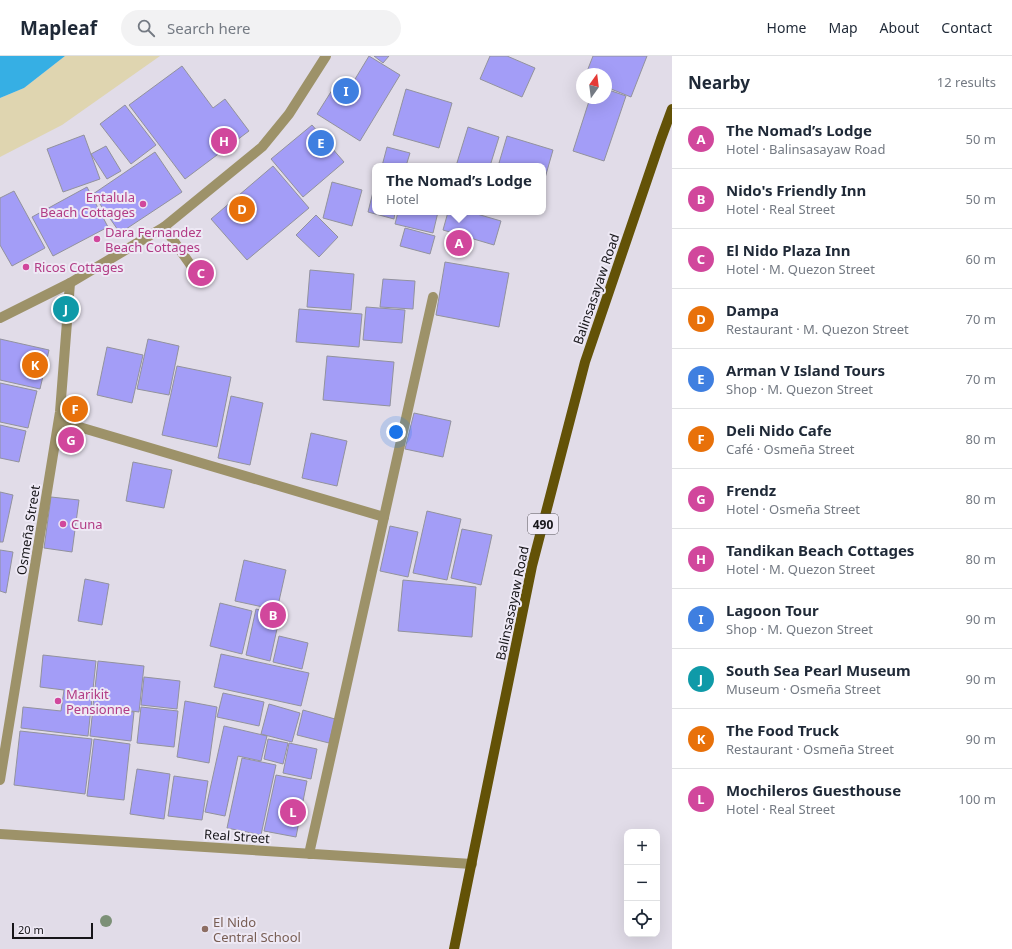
<!DOCTYPE html>
<meta charset="utf-8">
<style>
:root{--surface:#fff;--page:#f2f2f3;--text:#1f2937;--muted:#747a83;--line:#e0e1e3;--accent:#705a2a}
body{margin:0;font-family:"Noto Sans",sans-serif;background:var(--page);color:var(--text)}
.controls{position:absolute;right:12px;bottom:12px;display:grid;overflow:hidden;border-radius:8px;box-shadow:0 4px 16px #0002}
.controls button{width:36px;height:36px;display:grid;place-items:center;padding:0;border:0;border-bottom:1px solid var(--line);background:var(--surface);color:var(--text);font:20px sans-serif}
.compass{position:absolute;left:576px;top:12px;width:36px;height:36px;border-radius:50%;background:var(--surface);box-shadow:0 4px 16px #0002;rotate:14deg}
.scale{position:absolute;left:12px;bottom:10px;width:81px;box-sizing:border-box;padding-left:4px;border:2px solid #161519;border-top:0;font-size:11px;line-height:14px;white-space:nowrap;color:#161519;-webkit-text-stroke:3px #eee9f5;paint-order:stroke}
.you{position:absolute;left:396px;top:376px;width:14px;height:14px;margin:-10px;border:3px solid #fff;border-radius:50%;background:#1a73e8;box-shadow:0 0 0 6px #1a73e833}
.badge{display:grid;place-items:center;width:26px;height:26px;border-radius:50%;background:var(--accent);color:#fff;font-size:13px;font-weight:700}
.pin{position:absolute;translate:-50% -50%;border:2px solid #fff;box-shadow:0 1px 4px #0006}
.popup{position:absolute;left:372px;top:107px;width:174px;height:52px;box-sizing:border-box;display:grid;place-content:center;border-radius:8px;background:var(--surface);filter:drop-shadow(0 1px 3px #0005);font-size:13px;white-space:nowrap;color:var(--muted)}
.popup b{font-size:15px;color:var(--text)}
.popup::after{content:'';position:absolute;left:50%;top:100%;margin-left:-8px;border:8px solid transparent;border-top-color:var(--surface)}
.list{margin:0;padding:0;list-style:none}
h2{display:flex;justify-content:space-between;align-items:center;height:52px;margin:0;padding:0 16px;font-size:17px}
h2 small{font-size:13px;font-weight:400;color:var(--muted)}
.list li{display:grid;grid-template-columns:26px 1fr auto;gap:12px;align-items:center;box-sizing:border-box;height:60px;padding:0 16px;border-top:1px solid var(--line)}
.list b{display:block;font-size:15px;white-space:nowrap}
.list p{margin:0;font-size:13px;white-space:nowrap;color:var(--muted)}
.list em{font-size:13px;font-style:normal;color:var(--muted)}
.icon{flex:none;width:22px;height:22px;fill:none;stroke:currentColor;stroke-width:2;stroke-linecap:round;stroke-linejoin:round}
.map{position:relative;flex:none;width:672px;height:893px;overflow:hidden}
header{display:flex;align-items:center;gap:24px;box-sizing:border-box;height:56px;padding:0 20px;background:var(--surface);border-bottom:1px solid var(--line)}
header strong{font-size:19px}
nav{display:flex;gap:22px;margin-inline-start:auto;font-size:14px}
.search{width:280px;height:36px;background:var(--page);display:flex;align-items:center;gap:10px;box-sizing:border-box;padding:0 14px;border-radius:22px;color:var(--muted);font-size:15px}
main{display:flex}
aside{flex:1;background:var(--surface)}
.map>svg:first-child{display:block}
.sand{fill:#dfd5b0}
.water{fill:#36afe4}
.building{fill:#a39df7;stroke:#92929d}
.lines{fill:none;stroke-linecap:round;stroke-linejoin:round}
.service{stroke:#9d9269;stroke-width:10}
.minor{stroke:#9d9269;stroke-width:10}
.tertiary{stroke:#9d9269;stroke-width:10}
.primary{stroke:#635207;stroke-width:10}
.tree{fill:#7c9077}
.hotel-dot{fill:#d1479c;stroke:#eee9f5;stroke-width:1.5}
.education-dot{fill:#8d6e63;stroke:#eee9f5;stroke-width:1.5}
.labels{text-anchor:middle;dominant-baseline:central;stroke-width:4;stroke-linejoin:round;paint-order:stroke}
.shield{fill:#eee9f5;stroke:#57555b;stroke-width:1}
.shield-label{font-size:12px;font-weight:bold;fill:#161519}
.hotel-label{font-size:13px;fill:#b23c85;stroke:#eee9f5;text-anchor:start}
.street-label{font-size:13px;fill:#161519;stroke:#eee9f5}
.education-label{font-size:13px;fill:#785e54;stroke:#eee9f5;text-anchor:start}
</style>
<header>
<strong>Mapleaf</strong>
<div class="search"><svg class="icon" aria-label="search" viewBox="0 0 24 24"><circle cx="10" cy="10" r="6"/><path d="M15 15l6 6"/></svg>Search here</div>
<nav><a>Home</a><a>Map</a><a>About</a><a>Contact</a></nav>
</header>
<main>
<div class="map">
<svg width="672" height="893" viewBox="0 0 672 893">
<rect width="100%" height="100%" fill="#e1dce8"/>
<!-- sand -->
<path class="sand" d="M 65,0 L 160,0 L 62,69 L 0,101 L 0,42 L 24,32 Z"/>
<!-- water -->
<path class="water" d="M 0,0 L 65,0 L 24,32 L 0,42 Z"/>
<!-- building -->
<path class="building" d="M 369,0 L 400,19 L 360,85 L 317,58 L 334,31 L 346,38 Z
M 374,0 L 389,0 L 383,7 Z
M 490,0 L 507,0 L 535,12 L 522,41 L 480,23 Z
M 593,0 L 647,0 L 631,41 L 606,31 L 606,18 L 586,18 Z
M 182,10 L 213,52 L 225,43 L 249,75 L 185,123 L 129,49 Z
M 406,33 L 452,47 L 439,92 L 393,79 Z
M 606,33 L 626,40 L 604,105 L 573,95 L 590,42 L 606,42 Z
M 125,49 L 156,89 L 131,108 L 100,68 Z
M 312,69 L 344,106 L 303,141 L 271,103 Z
M 468,71 L 499,81 L 490,110 L 456,110 Z
M 84,79 L 100,123 L 63,136 L 47,93 Z
M 507,80 L 553,94 L 545,122 L 543,121 L 543,110 L 508,110 L 499,107 Z
M 106,90 L 121,115 L 107,123 L 91,98 Z
M 387,91 L 410,97 L 406,110 L 382,110 Z
M 155,96 L 182,136 L 120,177 L 93,138 Z
M 273,110 L 309,152 L 247,204 L 211,163 Z
M 332,126 L 362,134 L 352,170 L 323,162 Z
M 375,128 L 375,156 L 395,156 L 394,163 L 368,156 Z
M 87,131 L 108,171 L 53,200 L 32,161 Z
M 14,135 L 45,192 L 12,210 L 0,189 L 0,142 Z
M 398,156 L 438,156 L 433,177 L 395,168 Z
M 448,156 L 470,156 L 501,165 L 494,189 L 443,174 Z
M 316,159 L 338,181 L 319,201 L 296,179 Z
M 405,172 L 435,180 L 430,198 L 400,190 Z
M 445,206 L 509,217 L 499,271 L 436,259 Z
M 310,214 L 354,218 L 351,254 L 307,251 Z
M 383,223 L 415,225 L 413,253 L 380,251 Z
M 366,251 L 405,254 L 402,287 L 363,284 Z
M 299,253 L 362,258 L 359,291 L 296,286 Z
M 0,283 L 49,294 L 40,333 L 0,324 Z
M 148,283 L 179,290 L 169,339 L 137,333 Z
M 107,291 L 143,299 L 132,347 L 97,339 Z
M 327,300 L 394,306 L 390,350 L 323,344 Z
M 177,310 L 231,321 L 217,391 L 162,379 Z
M 0,327 L 37,335 L 28,372 L 0,366 Z
M 231,340 L 263,347 L 250,409 L 218,402 Z
M 414,357 L 451,365 L 443,401 L 405,393 Z
M 0,369 L 26,375 L 19,406 L 0,402 Z
M 311,377 L 347,385 L 337,430 L 302,422 Z
M 133,406 L 172,414 L 164,452 L 126,445 Z
M 0,436 L 13,439 L 3,486 L 0,486 Z
M 51,441 L 79,444 L 72,496 L 44,492 Z
M 427,455 L 461,463 L 447,524 L 413,517 Z
M 390,470 L 418,476 L 408,521 L 380,515 Z
M 462,473 L 492,479 L 481,529 L 451,522 Z
M 0,494 L 13,496 L 6,537 L 0,535 Z
M 244,504 L 286,514 L 277,554 L 235,545 Z
M 85,523 L 109,528 L 102,569 L 78,565 Z
M 403,524 L 476,531 L 472,581 L 398,575 Z
M 220,547 L 252,555 L 242,598 L 210,590 Z
M 256,553 L 280,559 L 270,605 L 246,599 Z
M 279,580 L 308,587 L 302,613 L 273,606 Z
M 221,598 L 309,617 L 301,650 L 214,631 Z
M 43,599 L 96,605 L 88,680 L 21,672 L 23,651 L 61,655 L 64,634 L 40,631 Z
M 98,605 L 144,610 L 139,656 L 93,650 Z
M 144,621 L 180,625 L 177,653 L 141,649 Z
M 223,637 L 264,646 L 259,670 L 217,661 Z
M 185,645 L 217,651 L 209,707 L 177,701 Z
M 269,648 L 300,657 L 292,686 L 261,678 Z
M 141,651 L 178,655 L 174,691 L 137,687 Z
M 93,652 L 134,656 L 131,685 L 90,680 Z
M 303,654 L 335,663 L 329,687 L 297,679 Z
M 224,670 L 267,680 L 261,705 L 238,700 L 225,760 L 205,756 Z
M 20,675 L 92,683 L 85,738 L 14,729 Z
M 94,683 L 130,688 L 124,744 L 87,740 Z
M 268,683 L 288,687 L 283,708 L 264,703 Z
M 289,687 L 317,693 L 311,723 L 283,717 Z
M 242,702 L 276,709 L 261,779 L 227,772 Z
M 137,713 L 170,718 L 164,763 L 130,758 Z
M 276,719 L 307,725 L 296,781 L 264,775 Z
M 174,720 L 208,725 L 202,764 L 168,760 Z"/>
<g class="lines">
<!-- service -->
<path class="service" d="M 164,171 L 192,211
M 59,365 L 384,461"/>
<!-- minor -->
<path class="minor" d="M 0,724 L 60,356 L 70,227
M 0,778 L 472,808
M 309,798 L 433,241"/>
<!-- tertiary -->
<path class="tertiary" d="M 0,262 L 70,227 L 164,171 L 262,91 L 289,58 L 326,0"/>
<!-- primary -->
<path class="primary" d="M 454,893 L 532,510 L 585,306 L 661,83 L 672,53"/>
</g>
<!-- trees -->
<circle class="tree" cx="106" cy="865" r="6"/>
<!-- markers -->
<g class="hotel-dot">
<circle cx="143" cy="148" r="4"/>
<circle cx="97" cy="183" r="4"/>
<circle cx="26" cy="211" r="4"/>
<circle cx="63" cy="468" r="4"/>
<circle cx="58" cy="645" r="4"/>
</g>
<circle class="education-dot" cx="205" cy="873" r="4"/>
<g class="labels">
<!-- shield labels -->
<rect class="shield" x="528" y="458" width="30" height="20" rx="3"/>
<g class="shield-label">
<text x="543" y="468">490</text>
</g>
<!-- hotel labels -->
<g class="hotel-label">
<text x="135" y="141" text-anchor="end">Entalula<tspan x="135" dy="15">Beach Cottages</tspan></text>
<text x="105" y="176">Dara Fernandez<tspan x="105" dy="15">Beach Cottages</tspan></text>
<text x="34" y="211">Ricos Cottages</text>
<text x="71" y="468">Cuna</text>
<text x="66" y="638">Marikit<tspan x="66" dy="15">Pensionne</tspan></text>
</g>
<!-- street labels -->
<g class="street-label">
<text transform="translate(596 233) rotate(-71)">Balinsasayaw Road</text>
<text transform="translate(28 474) rotate(-81)">Osmeña Street</text>
<text transform="translate(512 547) rotate(-78)">Balinsasayaw Road</text>
<text transform="translate(237 780) rotate(4)">Real Street</text>
</g>
<!-- education labels -->
<g class="education-label">
<text x="213" y="866">El Nido<tspan x="213" dy="15">Central School</tspan></text>
</g>
</g>
</svg>
<div class="controls">
<button>+</button>
<button>−</button>
<button><svg class="icon" aria-label="locate" viewBox="0 0 24 24"><circle cx="12" cy="12" r="6"/><path d="M12 2v4M12 18v4M2 12h4M18 12h4"/></svg></button>
</div>
<svg class="compass" viewBox="-18 -18 36 36"><path d="M0-13l5 13h-10z" fill="#e53935"/><path d="M0 13l5-13h-10z" fill="#747a83"/></svg>
<div class="scale">20 m</div>
<div class="you"></div>
<div class="pin badge" style="left:459px;top:187px;background:#d1479c">A</div>
<div class="popup"><b>The Nomad’s Lodge</b>Hotel</div>
<div class="pin badge" style="left:273px;top:559px;background:#d1479c">B</div>
<div class="pin badge" style="left:201px;top:217px;background:#d1479c">C</div>
<div class="pin badge" style="left:242px;top:153px;background:#e8710a">D</div>
<div class="pin badge" style="left:321px;top:87px;background:#3f7fe0">E</div>
<div class="pin badge" style="left:75px;top:353px;background:#e8710a">F</div>
<div class="pin badge" style="left:71px;top:384px;background:#d1479c">G</div>
<div class="pin badge" style="left:224px;top:85px;background:#d1479c">H</div>
<div class="pin badge" style="left:346px;top:35px;background:#3f7fe0">I</div>
<div class="pin badge" style="left:66px;top:253px;background:#0f9aa8">J</div>
<div class="pin badge" style="left:35px;top:309px;background:#e8710a">K</div>
<div class="pin badge" style="left:293px;top:756px;background:#d1479c">L</div>
</div>
<aside>
<h2>Nearby<small>12 results</small></h2>
<ul class="list">
<li><span class="badge" style="background:#d1479c">A</span><div><b>The Nomad’s Lodge</b><p>Hotel · Balinsasayaw Road</p></div><em>50 m</em></li>
<li><span class="badge" style="background:#d1479c">B</span><div><b>Nido's Friendly Inn</b><p>Hotel · Real Street</p></div><em>50 m</em></li>
<li><span class="badge" style="background:#d1479c">C</span><div><b>El Nido Plaza Inn</b><p>Hotel · M. Quezon Street</p></div><em>60 m</em></li>
<li><span class="badge" style="background:#e8710a">D</span><div><b>Dampa</b><p>Restaurant · M. Quezon Street</p></div><em>70 m</em></li>
<li><span class="badge" style="background:#3f7fe0">E</span><div><b>Arman V Island Tours</b><p>Shop · M. Quezon Street</p></div><em>70 m</em></li>
<li><span class="badge" style="background:#e8710a">F</span><div><b>Deli Nido Cafe</b><p>Café · Osmeña Street</p></div><em>80 m</em></li>
<li><span class="badge" style="background:#d1479c">G</span><div><b>Frendz</b><p>Hotel · Osmeña Street</p></div><em>80 m</em></li>
<li><span class="badge" style="background:#d1479c">H</span><div><b>Tandikan Beach Cottages</b><p>Hotel · M. Quezon Street</p></div><em>80 m</em></li>
<li><span class="badge" style="background:#3f7fe0">I</span><div><b>Lagoon Tour</b><p>Shop · M. Quezon Street</p></div><em>90 m</em></li>
<li><span class="badge" style="background:#0f9aa8">J</span><div><b>South Sea Pearl Museum</b><p>Museum · Osmeña Street</p></div><em>90 m</em></li>
<li><span class="badge" style="background:#e8710a">K</span><div><b>The Food Truck</b><p>Restaurant · Osmeña Street</p></div><em>90 m</em></li>
<li><span class="badge" style="background:#d1479c">L</span><div><b>Mochileros Guesthouse</b><p>Hotel · Real Street</p></div><em>100 m</em></li>
</ul>
</aside>
</main>
